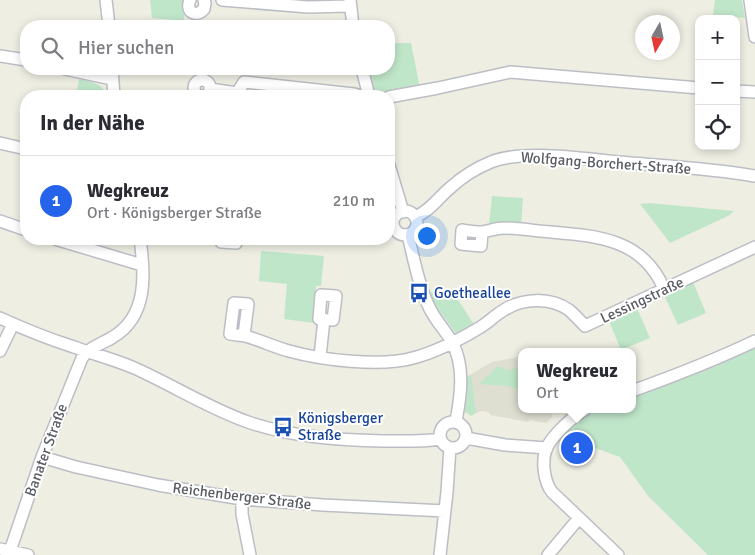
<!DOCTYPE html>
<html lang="de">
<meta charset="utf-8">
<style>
:root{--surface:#fff;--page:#f7f7f7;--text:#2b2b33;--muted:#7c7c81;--line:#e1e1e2;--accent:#2563eb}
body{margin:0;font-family:Signika,sans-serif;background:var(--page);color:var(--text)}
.controls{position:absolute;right:15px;top:15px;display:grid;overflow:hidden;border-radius:10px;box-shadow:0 2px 8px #0003}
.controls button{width:45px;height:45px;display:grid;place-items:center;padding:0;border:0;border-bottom:1px solid var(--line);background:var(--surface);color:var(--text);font:25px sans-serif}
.compass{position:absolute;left:635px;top:15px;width:45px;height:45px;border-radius:50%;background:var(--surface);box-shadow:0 2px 8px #0003;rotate:189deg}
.you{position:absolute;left:426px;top:235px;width:18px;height:18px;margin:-12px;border:4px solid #fff;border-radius:50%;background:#1a73e8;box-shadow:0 0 0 8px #1a73e833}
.badge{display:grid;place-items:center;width:32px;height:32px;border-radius:50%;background:var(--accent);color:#fff;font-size:16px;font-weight:700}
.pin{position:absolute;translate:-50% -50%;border:2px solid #fff;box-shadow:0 1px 5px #0006}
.popup{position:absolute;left:518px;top:348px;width:118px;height:65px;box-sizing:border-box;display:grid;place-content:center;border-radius:10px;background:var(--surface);filter:drop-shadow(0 1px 4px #0005);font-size:16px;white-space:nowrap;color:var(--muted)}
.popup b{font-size:19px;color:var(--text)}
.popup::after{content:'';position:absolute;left:50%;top:100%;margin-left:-10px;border:10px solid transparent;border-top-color:var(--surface)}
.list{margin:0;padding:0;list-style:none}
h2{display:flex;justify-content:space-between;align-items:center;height:65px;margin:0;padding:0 20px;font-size:21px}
h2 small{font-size:16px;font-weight:400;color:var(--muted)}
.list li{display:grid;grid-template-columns:32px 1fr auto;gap:15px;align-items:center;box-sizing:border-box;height:90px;padding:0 20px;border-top:1px solid var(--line)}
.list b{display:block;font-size:19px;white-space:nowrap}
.list p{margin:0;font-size:16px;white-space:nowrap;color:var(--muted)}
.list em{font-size:16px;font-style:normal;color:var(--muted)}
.icon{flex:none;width:28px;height:28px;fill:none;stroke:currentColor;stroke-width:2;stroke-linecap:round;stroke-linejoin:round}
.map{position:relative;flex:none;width:755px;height:555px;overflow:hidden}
.search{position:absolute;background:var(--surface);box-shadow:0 2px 8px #0003;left:20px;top:20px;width:375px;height:55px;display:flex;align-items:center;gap:12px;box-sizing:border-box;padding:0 18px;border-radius:20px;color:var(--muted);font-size:19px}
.panel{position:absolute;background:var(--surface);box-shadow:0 2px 8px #0003;left:20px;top:90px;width:375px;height:155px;border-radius:20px}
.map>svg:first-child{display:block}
.education{fill:#deded1}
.green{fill:#c0e6ca}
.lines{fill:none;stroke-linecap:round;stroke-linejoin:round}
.minor-casing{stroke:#bdbec5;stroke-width:14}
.minor{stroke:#fff;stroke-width:11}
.labels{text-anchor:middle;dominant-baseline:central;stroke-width:4;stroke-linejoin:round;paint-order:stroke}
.street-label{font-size:15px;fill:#5b5d64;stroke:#fff}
.transit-label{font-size:15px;fill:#164399;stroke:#fff;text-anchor:start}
</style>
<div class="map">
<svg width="755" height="555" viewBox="0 0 755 555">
<rect width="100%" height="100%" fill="#eeeee3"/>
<!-- education -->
<path class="education" d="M 518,357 L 522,359 L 522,409 L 556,409 L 551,416 L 552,417 L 546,423 L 529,420 L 529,422 L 490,415 L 490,413 L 482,411 L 476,413 L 471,411 L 466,377 L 492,362 Z"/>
<!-- green -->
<path class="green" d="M 150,0 L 185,0 L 184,21 L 152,18 Z
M 715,0 L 742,0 L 745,18 L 713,15 Z
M 389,43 L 411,43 L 420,88 L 378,95 L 373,94 L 365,69 L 389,69 Z
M 79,79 C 91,82 103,83 107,96 L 76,96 Z
M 492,196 L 523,198 L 521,228 L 489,224 Z
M 649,203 L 734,211 L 728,216 L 670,243 L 640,204 Z
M 261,251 L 324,256 L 321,286 L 316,286 L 314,323 L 284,319 L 287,284 L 259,281 Z
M 693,282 L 706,313 L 678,325 L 664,295 Z
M 432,292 L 447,292 L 455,295 L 475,326 L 457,335 L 435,305 L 430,293 Z
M 637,308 L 650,338 L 621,350 L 609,321 Z
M 755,348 L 755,555 L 708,555 L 648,496 L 620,457 L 562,436 C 572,426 583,414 596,409 L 632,409 L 632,396 C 674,383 716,368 755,348 Z
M 497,367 L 500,367 L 508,370 L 522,367 L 522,390 L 508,386 L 480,384 L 480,383 Z
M 471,375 L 476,413 L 471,416 L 464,411 L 466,377 Z"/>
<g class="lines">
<defs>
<path id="minor" d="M 106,0 L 109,26
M 190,0 C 185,12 196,18 204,9 L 205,3 L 204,0
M 222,0 L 308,7 L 350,6
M 350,0 L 353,26
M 750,0 L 755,37
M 0,56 L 26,60
M 65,69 L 112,79
M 112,69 L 114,96
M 362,69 L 369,96
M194 88a8 8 0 1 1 16 0a8 8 0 1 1-16 0Z
M 210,89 L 237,93 L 244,82 L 354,94 L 360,96
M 736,91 L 755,92
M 389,97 L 438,88 L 510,72 L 699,88
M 0,143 L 26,149
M 389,165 L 403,212
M393 223a12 12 0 1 1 24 0a12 12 0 1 1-24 0Z
M 415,217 C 430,211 438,198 450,188 C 462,177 476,168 491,162 C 523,149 585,159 619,162 C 665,166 710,168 755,176
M 0,221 L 26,230
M 482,232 L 481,246 L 461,244 L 462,230 C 469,231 475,232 482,232 C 489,231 496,228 504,228 C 520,228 535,231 551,232 C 598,236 643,239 664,289
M 408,235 C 414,260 419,287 430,309 C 436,321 445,330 452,342 C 465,366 461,395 456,421
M 55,239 L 142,265
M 221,239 L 221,242 L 236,243 L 237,239
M 321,295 L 336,296 L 333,320 L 319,319 Z
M 0,318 C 24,329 49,339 74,347 C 93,354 113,359 132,367 C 171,384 208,408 248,422 C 291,437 339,440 383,441 C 403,441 421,442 440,439
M 244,335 L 248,304 L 234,303 L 230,334 C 235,335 241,335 245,336 C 260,340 274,347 289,351 C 321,360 381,367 413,358 C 436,352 459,340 479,328 C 488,323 495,315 504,310 C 523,298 550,297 569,310 C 575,315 580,321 585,326 L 755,247
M 0,351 L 13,324
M 320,357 L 324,319
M 632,391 C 674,376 715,360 755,341
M 586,409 C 573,416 554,434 547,447 C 541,460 544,482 552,492 L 618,555
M440 435a13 13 0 1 1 26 0a13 13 0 1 1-26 0Z
M 466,438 L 505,445 L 547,448
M 42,457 L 76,467 L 158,485 L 242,499 L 323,505 L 445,511
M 242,499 L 242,514 L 250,555
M 0,549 L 28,555
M 10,551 L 42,457 L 82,358 C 89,347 102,344 113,337 C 148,316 145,274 140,239
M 440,555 L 447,492 L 450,448
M 548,555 L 579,518"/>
</defs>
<!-- minor casing -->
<use href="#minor" class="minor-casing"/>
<!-- minor -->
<use href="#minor" class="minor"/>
</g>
<!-- icons -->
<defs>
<symbol id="bus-bare" viewBox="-9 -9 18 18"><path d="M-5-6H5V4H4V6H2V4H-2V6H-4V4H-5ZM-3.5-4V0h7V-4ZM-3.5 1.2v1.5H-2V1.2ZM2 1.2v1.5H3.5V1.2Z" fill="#1a4fb4" stroke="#fff" stroke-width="2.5" paint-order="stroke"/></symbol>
</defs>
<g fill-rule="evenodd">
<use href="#bus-bare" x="405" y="279" width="28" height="28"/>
<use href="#bus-bare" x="269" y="413" width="28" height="28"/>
</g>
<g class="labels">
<!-- street labels -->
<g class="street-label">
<text transform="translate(606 163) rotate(4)">Wolfgang-Borchert-Straße</text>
<text transform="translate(642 300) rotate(-25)">Lessingstraße</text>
<text transform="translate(46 450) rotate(-70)">Banater Straße</text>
<text transform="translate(242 496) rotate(7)">Reichenberger Straße</text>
</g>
<!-- transit labels -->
<g class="transit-label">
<text x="434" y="293">Goetheallee</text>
<text x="298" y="418">Königsberger<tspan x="298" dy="17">Straße</tspan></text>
</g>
</g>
</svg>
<div class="controls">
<button>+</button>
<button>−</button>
<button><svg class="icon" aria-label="locate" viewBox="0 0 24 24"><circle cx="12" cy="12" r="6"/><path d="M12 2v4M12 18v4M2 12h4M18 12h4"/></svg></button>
</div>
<svg class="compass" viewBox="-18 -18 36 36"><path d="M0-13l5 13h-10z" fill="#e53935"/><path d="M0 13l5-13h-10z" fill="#7c7c81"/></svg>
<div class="you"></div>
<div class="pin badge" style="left:577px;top:448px">1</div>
<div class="popup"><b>Wegkreuz</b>Ort</div>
<div class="search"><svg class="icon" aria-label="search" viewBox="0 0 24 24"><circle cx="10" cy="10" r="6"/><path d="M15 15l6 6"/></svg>Hier suchen</div>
<section class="panel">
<h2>In der Nähe<small></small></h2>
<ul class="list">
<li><span class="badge">1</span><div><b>Wegkreuz</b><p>Ort · Königsberger Straße</p></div><em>210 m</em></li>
</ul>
</section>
</div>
